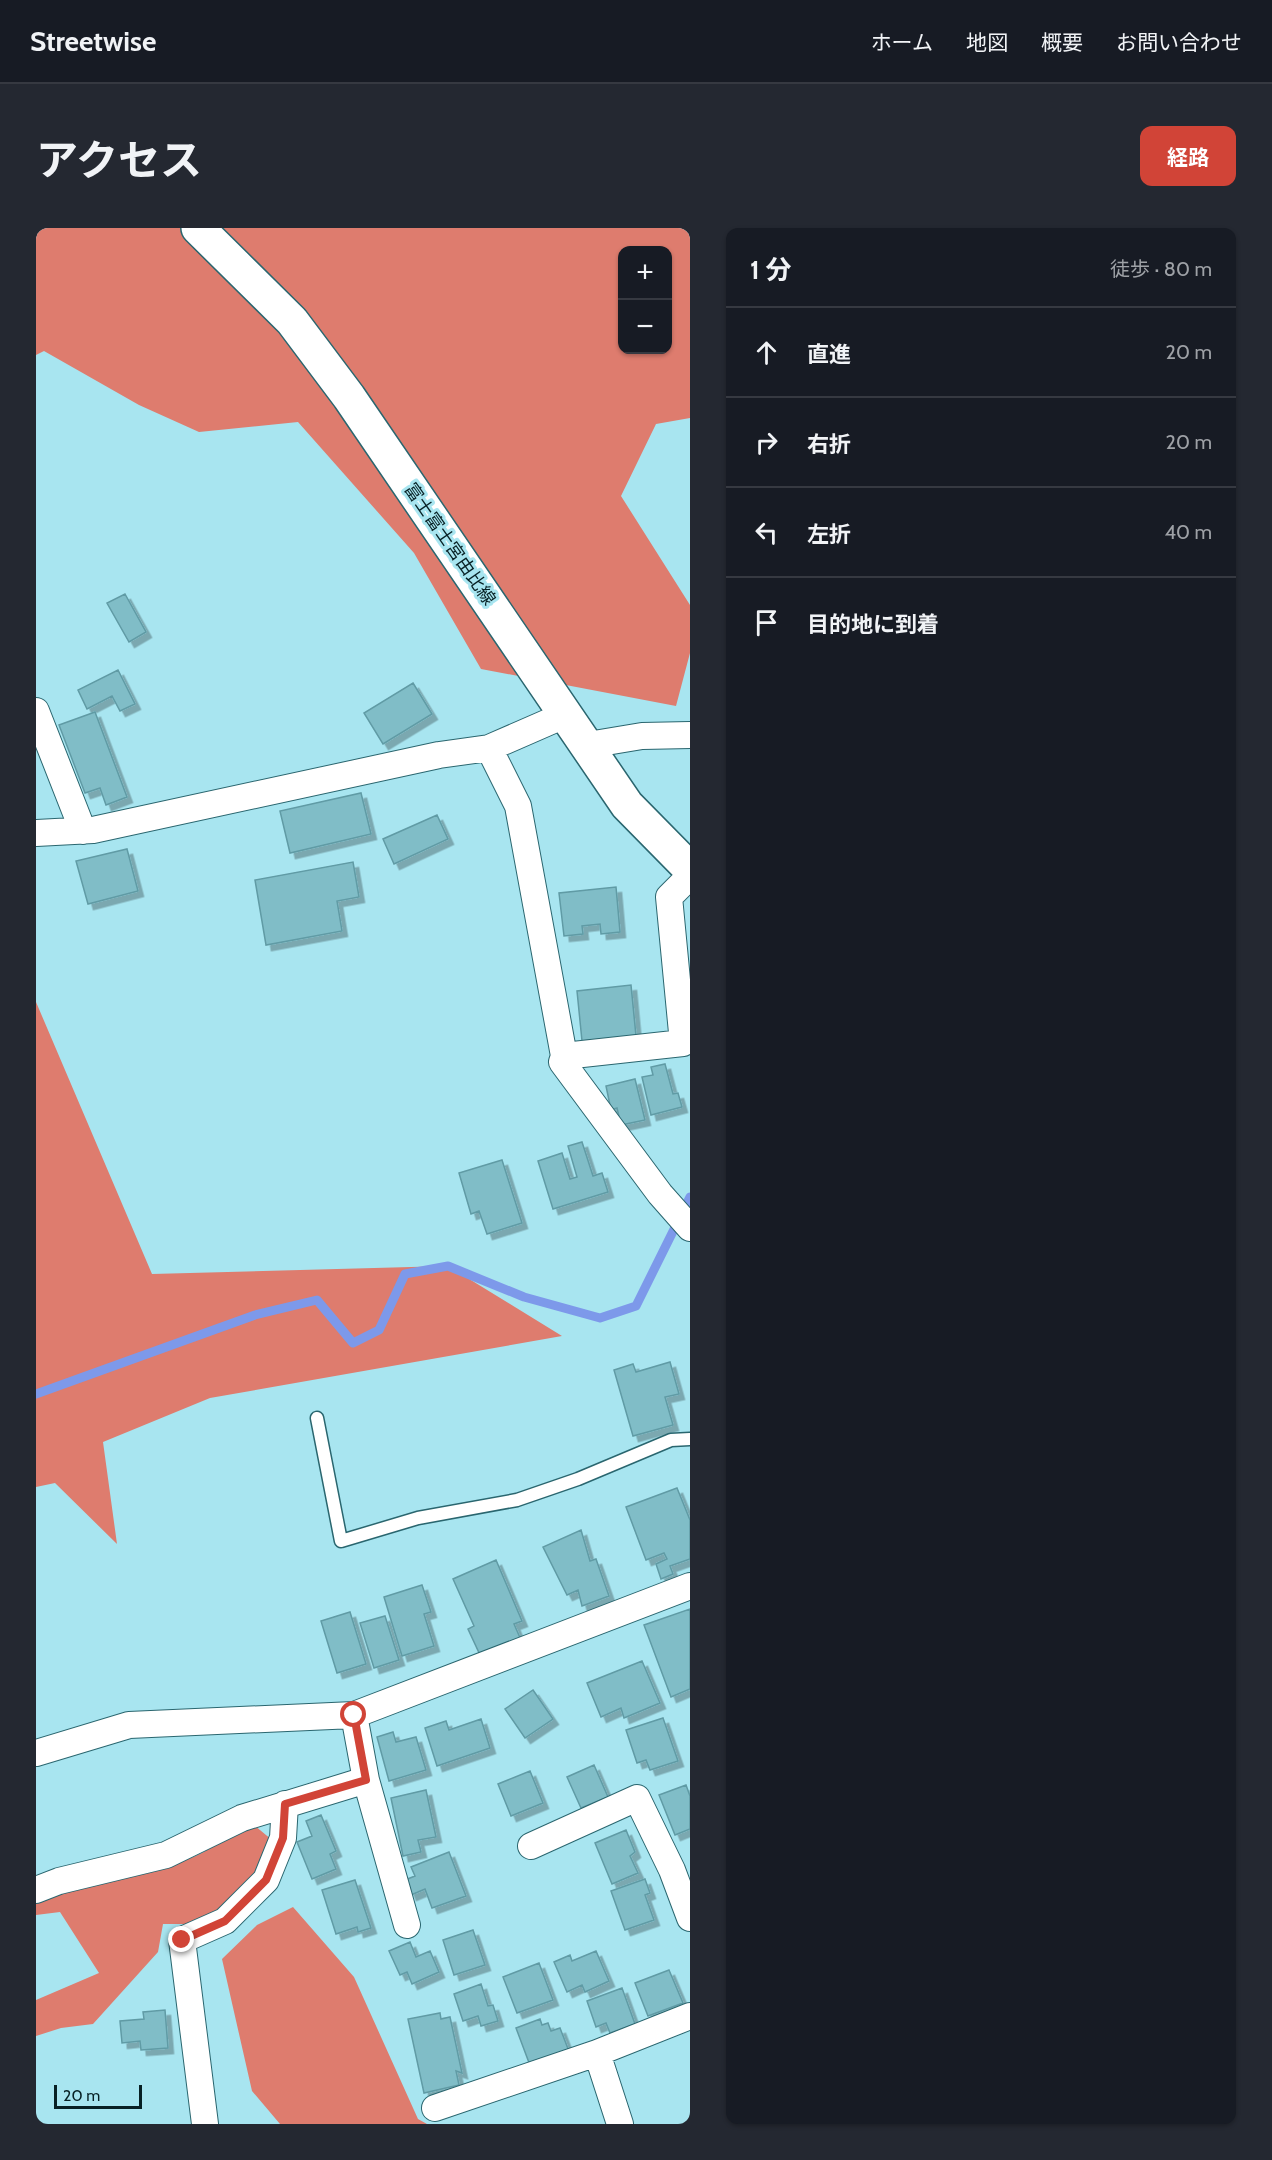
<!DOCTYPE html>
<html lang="ja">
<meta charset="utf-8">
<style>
:root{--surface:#171b24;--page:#242831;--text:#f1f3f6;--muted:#9ea1a6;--line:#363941;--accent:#d14437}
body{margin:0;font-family:Cabin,"Noto Sans JP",sans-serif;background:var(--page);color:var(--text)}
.controls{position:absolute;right:18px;top:18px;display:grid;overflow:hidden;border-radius:12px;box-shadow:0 2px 4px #0004}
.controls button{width:54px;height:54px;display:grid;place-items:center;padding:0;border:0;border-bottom:2px solid var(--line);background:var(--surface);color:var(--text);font:30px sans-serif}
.scale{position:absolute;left:18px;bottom:15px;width:88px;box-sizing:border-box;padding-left:6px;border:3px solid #072024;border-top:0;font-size:16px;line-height:21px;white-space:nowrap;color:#072024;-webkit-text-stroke:4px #a8e5f0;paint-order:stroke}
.stop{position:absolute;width:18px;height:18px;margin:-14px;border:4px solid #d14437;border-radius:50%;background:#fff}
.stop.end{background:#d14437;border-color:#fff;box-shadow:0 2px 6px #0008}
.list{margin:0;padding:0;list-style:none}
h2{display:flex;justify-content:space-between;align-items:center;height:78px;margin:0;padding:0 24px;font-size:26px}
h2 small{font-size:20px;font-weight:400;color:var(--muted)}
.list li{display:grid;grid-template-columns:39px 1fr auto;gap:18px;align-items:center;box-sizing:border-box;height:90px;padding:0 24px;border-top:2px solid var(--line)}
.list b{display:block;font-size:22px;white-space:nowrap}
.list em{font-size:20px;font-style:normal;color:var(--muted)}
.icon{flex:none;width:33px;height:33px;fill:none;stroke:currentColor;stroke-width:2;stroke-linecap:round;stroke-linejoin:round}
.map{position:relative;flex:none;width:654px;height:1896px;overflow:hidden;border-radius:12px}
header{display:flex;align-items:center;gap:36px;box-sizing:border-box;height:84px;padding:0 30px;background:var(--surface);border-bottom:2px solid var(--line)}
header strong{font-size:28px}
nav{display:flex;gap:33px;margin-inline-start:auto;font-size:21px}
.intro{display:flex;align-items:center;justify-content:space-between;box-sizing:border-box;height:144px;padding:0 36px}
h1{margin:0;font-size:42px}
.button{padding:15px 27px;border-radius:12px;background:var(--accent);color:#fff;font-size:21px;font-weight:700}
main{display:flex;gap:36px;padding:0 36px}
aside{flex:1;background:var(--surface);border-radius:12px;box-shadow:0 2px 4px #0004}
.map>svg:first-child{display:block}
.forest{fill:#de7c6e;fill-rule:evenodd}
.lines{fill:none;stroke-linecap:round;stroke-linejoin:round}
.stream{stroke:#7d99ea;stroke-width:9}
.building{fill:#80bdc7;stroke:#609ba5;stroke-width:1.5;filter:url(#shadow)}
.service-casing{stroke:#2a666f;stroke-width:15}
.minor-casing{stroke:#2a666f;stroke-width:28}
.primary-casing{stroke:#2a666f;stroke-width:36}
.service{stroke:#fff;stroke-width:12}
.minor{stroke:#fff;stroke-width:26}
.primary{stroke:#fff;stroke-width:33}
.route{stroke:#d14437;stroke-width:8}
.labels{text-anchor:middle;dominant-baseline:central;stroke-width:6;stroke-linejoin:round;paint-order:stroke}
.street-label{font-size:18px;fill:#072024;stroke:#a8e5f0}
</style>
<header>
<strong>Streetwise</strong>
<nav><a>ホーム</a><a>地図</a><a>概要</a><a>お問い合わせ</a></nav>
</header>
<div class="intro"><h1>アクセス</h1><a class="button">経路</a></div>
<main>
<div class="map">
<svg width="654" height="1896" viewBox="0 0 654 1896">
<defs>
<filter id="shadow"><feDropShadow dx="5.5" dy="5.5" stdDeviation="0" flood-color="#0004"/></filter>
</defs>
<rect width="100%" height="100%" fill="#a8e5f0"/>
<!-- forest -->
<path class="forest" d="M 0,0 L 654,0 L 654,190 L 620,196 L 585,268 L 654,377 L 654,425 L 640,478 L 445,441 L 378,325 L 262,194 L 163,204 L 103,177 L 8,123 L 0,127 ZM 586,22 L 632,22 L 632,122 L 586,122 Z
M 0,774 L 116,1046 L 412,1038 L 526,1108 L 174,1170 L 67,1214 L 81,1316 L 19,1255 L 0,1259 Z
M 212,1592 L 242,1617 L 215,1662 L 177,1696 L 127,1696 L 122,1724 L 57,1796 L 25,1800 L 0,1808 L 0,1772 L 63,1745 L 24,1684 L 0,1687 L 0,1659 C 47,1651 105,1648 150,1632 C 173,1624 194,1607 212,1592 Z
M 257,1679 L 318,1749 L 382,1891 L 391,1896 L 244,1896 L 216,1863 L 186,1731 L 221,1697 Z"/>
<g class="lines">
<!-- stream -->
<path class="stream" d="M 0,1166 L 219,1087 L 281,1072 L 317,1115 L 343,1102 L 369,1046 L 412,1038 L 488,1069 L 564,1090 L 600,1078 L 654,969"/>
</g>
<!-- building -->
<path class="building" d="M 89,366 L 110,404 L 93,414 L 71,375 Z
M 82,442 L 99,476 L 84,483 L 76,468 L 51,481 L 42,462 Z
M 377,455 L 396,486 L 347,516 L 328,485 Z
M 59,484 L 91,569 L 70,577 L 64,560 L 49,565 L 23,497 Z
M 325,565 L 335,606 L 254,625 L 244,583 Z
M 401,587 L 412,611 L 358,636 L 347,611 Z
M 91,621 L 102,663 L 52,676 L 40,633 Z
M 317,634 L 323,669 L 301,673 L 306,703 L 230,717 L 219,652 Z
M 580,659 L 584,704 L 565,706 L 564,696 L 546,698 L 547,706 L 528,708 L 523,665 Z
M 595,757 L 600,808 L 546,813 L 541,763 Z
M 629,836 L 637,866 L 642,865 L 646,879 L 615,887 L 606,849 L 617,847 L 615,839 Z
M 599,851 L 609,892 L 585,897 L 581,880 L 575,882 L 570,858 Z
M 546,914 L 557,948 L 566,945 L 572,964 L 517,981 L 502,933 L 526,925 L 534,951 L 541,949 L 532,918 Z
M 466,932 L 486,995 L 451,1006 L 443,983 L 435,986 L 423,945 Z
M 634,1134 L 643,1166 L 629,1169 L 637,1197 L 597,1208 L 578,1142 L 597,1136 L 600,1144 Z
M 641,1260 L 654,1292 L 654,1331 L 634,1338 L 637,1346 L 625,1351 L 620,1336 L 631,1331 L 628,1325 L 610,1332 L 590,1279 Z
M 545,1302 L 554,1333 L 560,1331 L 573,1368 L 546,1378 L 542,1362 L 531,1367 L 507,1319 Z
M 460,1332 L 486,1393 L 478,1396 L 485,1412 L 445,1429 L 432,1401 L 438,1398 L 417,1351 Z
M 386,1357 L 395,1384 L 388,1386 L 398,1418 L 366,1428 L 348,1369 Z
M 654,1381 L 654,1461 L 635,1469 L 608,1397 Z
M 314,1384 L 330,1436 L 301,1445 L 285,1393 Z
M 349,1388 L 363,1432 L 338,1440 L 324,1395 Z
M 606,1433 L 624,1475 L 588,1490 L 585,1480 L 565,1489 L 551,1455 Z
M 497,1462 L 517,1491 L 489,1510 L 469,1481 Z
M 627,1490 L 642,1533 L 614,1542 L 610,1532 L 601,1535 L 590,1502 Z
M 445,1491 L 454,1520 L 401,1538 L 389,1500 L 410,1493 L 413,1502 Z
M 357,1504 L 360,1514 L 380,1509 L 390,1542 L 353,1553 L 341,1509 Z
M 558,1537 L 572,1569 L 545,1580 L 531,1549 Z
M 494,1543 L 507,1575 L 475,1588 L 462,1556 Z
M 650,1557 L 654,1568 L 654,1601 L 639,1607 L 623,1567 Z
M 390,1562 L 400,1609 L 382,1612 L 385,1624 L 367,1628 L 355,1570 Z
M 285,1587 L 300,1623 L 294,1626 L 300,1641 L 276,1651 L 261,1614 L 276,1608 L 270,1593 Z
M 590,1602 L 599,1624 L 594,1628 L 602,1645 L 576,1656 L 559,1615 Z
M 413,1624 L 430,1668 L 396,1680 L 389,1661 L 375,1667 L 369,1652 L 379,1648 L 375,1639 Z
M 609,1651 L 614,1665 L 609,1667 L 618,1692 L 589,1702 L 575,1663 Z
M 319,1652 L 335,1700 L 322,1704 L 321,1699 L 300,1706 L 286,1662 Z
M 437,1702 L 449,1737 L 418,1747 L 407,1712 Z
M 374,1714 L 380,1729 L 394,1723 L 403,1744 L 376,1756 L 371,1744 L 364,1747 L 353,1723 Z
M 560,1723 L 573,1753 L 549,1764 L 546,1757 L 531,1764 L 518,1734 L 534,1727 L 536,1733 Z
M 503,1735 L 517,1772 L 481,1785 L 467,1749 Z
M 633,1742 L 647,1775 L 612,1788 L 599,1755 Z
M 445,1756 L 452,1778 L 457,1777 L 462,1793 L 445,1798 L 442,1788 L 427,1793 L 418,1766 Z
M 586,1760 L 599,1796 L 574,1805 L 570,1795 L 560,1799 L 551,1773 Z
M 129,1782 L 132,1820 L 105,1822 L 104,1813 L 86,1815 L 84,1793 L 108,1791 L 107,1784 Z
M 404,1785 L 405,1791 L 414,1789 L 426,1845 L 420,1843 L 423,1857 L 388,1865 L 372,1791 Z
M 504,1791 L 506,1797 L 512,1795 L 515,1803 L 524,1800 L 534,1826 L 495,1840 L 480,1800 Z"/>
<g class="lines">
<defs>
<path id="service" d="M 281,1190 L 305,1313 L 382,1290 L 481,1272 L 542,1251 L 635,1212 L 654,1211"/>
<path id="minor" d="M 0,483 L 47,603
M 552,517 L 606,508 L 654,507
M 453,520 L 482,578 L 528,828 L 526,834 L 624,966 L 654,1000
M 0,605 L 57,602 L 403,527 L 453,520 L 531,486
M 528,828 L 647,815 L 633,669 L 654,648
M 318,1487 L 330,1552 L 371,1697
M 0,1525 L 93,1497 L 318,1487 L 654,1358
M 495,1618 L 601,1570 L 636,1642 L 654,1690
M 0,1662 L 23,1653 L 130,1627 L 206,1590 L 330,1552
M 561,1825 L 584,1896
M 399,1880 L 561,1825 L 654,1788
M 169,1896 L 146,1712 L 189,1693 L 230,1652 L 247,1610 L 249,1576"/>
<path id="primary" d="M 162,0 L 256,93 L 313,169 L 591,577 L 654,641"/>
</defs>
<!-- service casing -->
<use href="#service" class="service-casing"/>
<!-- minor casing -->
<use href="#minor" class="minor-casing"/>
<!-- primary casing -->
<use href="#primary" class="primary-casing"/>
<!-- service -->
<use href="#service" class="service"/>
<!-- minor -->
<use href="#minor" class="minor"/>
<!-- primary -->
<use href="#primary" class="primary"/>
</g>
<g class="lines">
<!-- route -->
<path class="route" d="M 146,1712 L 189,1693 L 230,1652 L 247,1610 L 249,1576 L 330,1552 L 318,1487"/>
</g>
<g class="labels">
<!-- street labels -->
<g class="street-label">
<text transform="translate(414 316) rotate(55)">富士富士宮由比線</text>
</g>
</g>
</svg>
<div class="controls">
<button>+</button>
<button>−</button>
</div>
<div class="scale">20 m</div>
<div class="stop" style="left:318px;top:1487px"></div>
<div class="stop end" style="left:146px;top:1712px"></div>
</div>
<aside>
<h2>1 分<small>徒歩 · 80 m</small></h2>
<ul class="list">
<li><svg class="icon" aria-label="ahead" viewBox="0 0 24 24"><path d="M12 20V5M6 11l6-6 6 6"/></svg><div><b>直進</b></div><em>20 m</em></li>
<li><svg class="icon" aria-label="right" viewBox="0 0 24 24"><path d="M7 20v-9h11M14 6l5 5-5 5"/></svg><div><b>右折</b></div><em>20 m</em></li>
<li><svg class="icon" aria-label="left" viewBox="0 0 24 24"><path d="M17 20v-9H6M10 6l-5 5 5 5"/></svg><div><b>左折</b></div><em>40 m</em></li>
<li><svg class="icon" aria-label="arrive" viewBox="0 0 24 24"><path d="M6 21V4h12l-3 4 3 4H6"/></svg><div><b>目的地に到着</b></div></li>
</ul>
</aside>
</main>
